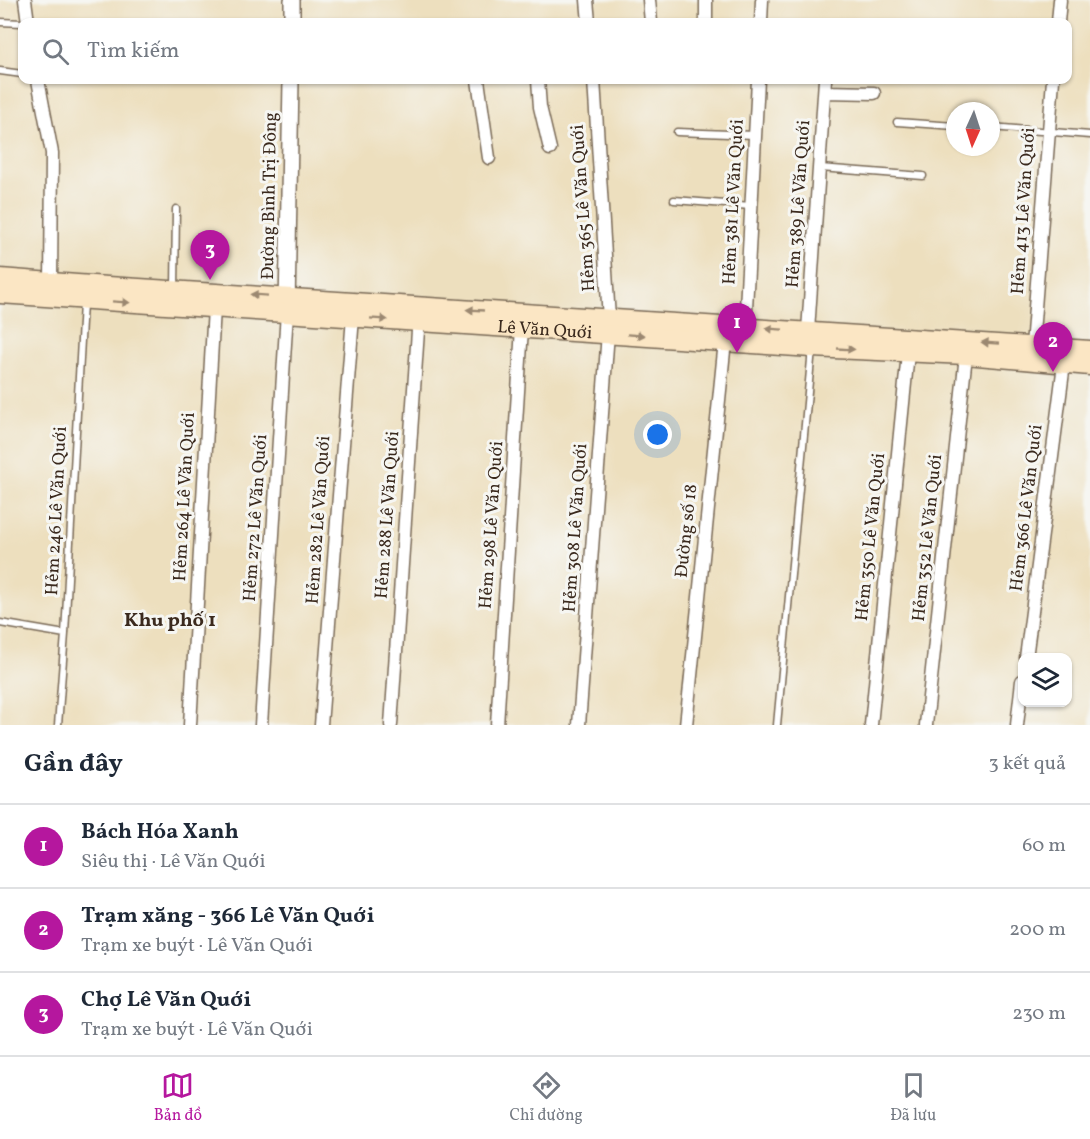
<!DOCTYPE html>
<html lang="vi">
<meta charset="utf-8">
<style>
:root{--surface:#fff;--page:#f2f2f3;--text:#1f2937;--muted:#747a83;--line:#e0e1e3;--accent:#b5179e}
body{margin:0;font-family:Vollkorn,serif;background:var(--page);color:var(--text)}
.controls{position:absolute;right:18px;bottom:18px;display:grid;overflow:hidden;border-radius:12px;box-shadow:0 2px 4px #0004}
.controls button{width:54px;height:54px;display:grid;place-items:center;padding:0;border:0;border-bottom:2px solid var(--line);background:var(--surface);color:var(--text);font:30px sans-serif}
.compass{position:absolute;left:946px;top:102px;width:54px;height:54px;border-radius:50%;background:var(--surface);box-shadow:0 2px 4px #0004;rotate:183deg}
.you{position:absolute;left:658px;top:435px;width:21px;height:21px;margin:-15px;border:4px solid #fff;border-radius:50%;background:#1a73e8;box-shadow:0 0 0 9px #1a73e833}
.badge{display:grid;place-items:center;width:39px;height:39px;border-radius:50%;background:var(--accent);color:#fff;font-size:20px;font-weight:700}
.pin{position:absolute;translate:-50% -50px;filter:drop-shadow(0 2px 3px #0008)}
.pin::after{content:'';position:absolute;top:32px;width:21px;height:18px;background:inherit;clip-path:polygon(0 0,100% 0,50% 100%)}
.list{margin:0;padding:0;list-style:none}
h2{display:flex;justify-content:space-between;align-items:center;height:78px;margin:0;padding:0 24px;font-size:26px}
h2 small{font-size:20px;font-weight:400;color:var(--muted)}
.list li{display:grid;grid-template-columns:39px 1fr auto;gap:18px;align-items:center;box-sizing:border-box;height:84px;padding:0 24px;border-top:2px solid var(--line)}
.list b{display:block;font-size:22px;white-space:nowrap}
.list p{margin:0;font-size:20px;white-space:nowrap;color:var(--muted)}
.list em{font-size:20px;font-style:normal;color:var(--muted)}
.icon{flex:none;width:33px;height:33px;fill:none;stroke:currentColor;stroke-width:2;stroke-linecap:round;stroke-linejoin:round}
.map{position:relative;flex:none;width:1090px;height:725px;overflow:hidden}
.search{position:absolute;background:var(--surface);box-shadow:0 2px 4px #0004;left:18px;right:18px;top:18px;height:66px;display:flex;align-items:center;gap:15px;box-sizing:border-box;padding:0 21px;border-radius:12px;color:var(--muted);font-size:22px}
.sheet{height:330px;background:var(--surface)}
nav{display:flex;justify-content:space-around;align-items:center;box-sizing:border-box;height:84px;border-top:2px solid var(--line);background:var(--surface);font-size:16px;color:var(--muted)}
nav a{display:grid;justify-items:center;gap:3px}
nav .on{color:var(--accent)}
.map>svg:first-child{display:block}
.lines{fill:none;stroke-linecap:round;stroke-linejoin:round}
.service-casing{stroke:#796956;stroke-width:9}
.minor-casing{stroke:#796956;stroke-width:15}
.tertiary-casing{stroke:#796956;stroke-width:18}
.secondary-casing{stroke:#796956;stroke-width:21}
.service{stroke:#fff;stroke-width:6}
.minor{stroke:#fff;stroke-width:12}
.tertiary{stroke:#fff;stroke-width:15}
.secondary{stroke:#fbe6c4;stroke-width:18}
.oneway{fill:#9b8871}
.labels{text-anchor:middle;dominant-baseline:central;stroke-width:6;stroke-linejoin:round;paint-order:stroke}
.street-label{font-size:18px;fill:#3b2a1e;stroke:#f6f6f2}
.neighbourhood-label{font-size:20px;font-weight:bold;fill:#3b2a1e;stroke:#f6f6f2}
</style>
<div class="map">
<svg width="1090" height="725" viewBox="0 0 1090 725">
<rect width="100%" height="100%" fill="#f6f6f2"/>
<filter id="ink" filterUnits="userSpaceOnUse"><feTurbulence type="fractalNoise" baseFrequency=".0167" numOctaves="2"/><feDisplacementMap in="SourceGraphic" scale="12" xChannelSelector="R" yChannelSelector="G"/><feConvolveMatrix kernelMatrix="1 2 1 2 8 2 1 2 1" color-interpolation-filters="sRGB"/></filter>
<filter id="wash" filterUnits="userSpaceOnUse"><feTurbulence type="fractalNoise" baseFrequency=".008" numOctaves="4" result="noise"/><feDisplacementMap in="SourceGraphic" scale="24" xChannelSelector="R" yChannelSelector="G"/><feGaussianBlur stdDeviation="1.35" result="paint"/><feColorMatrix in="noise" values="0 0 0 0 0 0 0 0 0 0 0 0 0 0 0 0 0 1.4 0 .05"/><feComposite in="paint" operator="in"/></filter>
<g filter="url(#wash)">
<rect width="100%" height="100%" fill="#eddfbe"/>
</g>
<g filter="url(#ink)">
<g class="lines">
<defs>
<path id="service" d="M 0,22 L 22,23
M 0,71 L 22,74
M 897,122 L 955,126
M 991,127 L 1090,135
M 677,132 L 755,135
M 820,168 L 923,176
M 674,200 L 751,206
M 175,290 L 176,209
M 0,623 L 65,634
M 58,725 L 65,634 L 83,303
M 777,725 L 812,349"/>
<path id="minor" d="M 25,0 L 28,22
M 587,0 L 589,22
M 649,0 L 651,22
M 706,0 L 706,22
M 761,22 L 762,0
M 1058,22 L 1060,0
M 38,80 L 52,153 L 51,287
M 478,80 L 489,158
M 538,80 L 540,107 L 550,149
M 825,92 L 874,93
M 745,327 L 758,80
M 808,331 L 825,80
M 1032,346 L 1053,80
M 1026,658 L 1064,364
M 190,725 L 214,308
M 261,725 L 287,312
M 321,725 L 353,317
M 391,725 L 419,316
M 497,725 L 522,328
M 579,725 L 609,319 L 594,80
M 686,725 L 725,341
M 871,725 L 908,353
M 926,725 L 966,355
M 1017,725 L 1022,681"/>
<path id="tertiary" d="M 292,22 L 292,0
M 287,309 L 291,80"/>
<g id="secondary">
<path d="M 0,278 L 77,284 L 1090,350"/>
<path id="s1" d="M 0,294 L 812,348 L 966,355 L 1090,366"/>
</g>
</defs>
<!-- service casing -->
<use href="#service" class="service-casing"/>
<!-- minor casing -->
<use href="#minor" class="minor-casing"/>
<!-- tertiary casing -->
<use href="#tertiary" class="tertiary-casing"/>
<!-- secondary casing -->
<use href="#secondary" class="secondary-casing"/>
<!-- service -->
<use href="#service" class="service"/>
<!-- minor -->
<use href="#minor" class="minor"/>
<!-- tertiary -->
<use href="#tertiary" class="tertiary"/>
<!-- secondary -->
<use href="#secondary" class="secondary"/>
</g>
<!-- one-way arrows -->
<defs><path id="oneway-solid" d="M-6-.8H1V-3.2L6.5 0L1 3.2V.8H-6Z" transform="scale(1.5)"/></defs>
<g class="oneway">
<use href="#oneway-solid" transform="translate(259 295) rotate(-176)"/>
<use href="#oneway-solid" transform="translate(121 302) rotate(4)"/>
<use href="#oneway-solid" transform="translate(475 310) rotate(-177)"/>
<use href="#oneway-solid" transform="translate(379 319) rotate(4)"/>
<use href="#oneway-solid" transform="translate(774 329) rotate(-176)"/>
<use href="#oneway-solid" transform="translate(636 335) rotate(4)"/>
<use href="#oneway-solid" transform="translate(990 343) rotate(-176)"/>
<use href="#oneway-solid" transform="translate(846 349) rotate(3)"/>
</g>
</g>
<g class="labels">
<!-- street labels -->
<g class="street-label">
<text transform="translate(270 196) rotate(-89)">Đường Bình Trị Đông</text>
<text transform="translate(734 202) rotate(-87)">Hẻm 381 Lê Văn Quới</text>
<text transform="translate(799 204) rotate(-86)">Hẻm 389 Lê Văn Quới</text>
<text transform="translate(584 208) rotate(-94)">Hẻm 365 Lê Văn Quới</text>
<text transform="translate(1024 211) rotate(-86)">Hẻm 413 Lê Văn Quới</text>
<text stroke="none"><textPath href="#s1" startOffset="546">Lê Văn Quới</textPath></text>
<text transform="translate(185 497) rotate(-87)">Hẻm 264 Lê Văn Quới</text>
<text transform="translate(1027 508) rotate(-83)">Hẻm 366 Lê Văn Quới</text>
<text transform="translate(57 511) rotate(-87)">Hẻm 246 Lê Văn Quới</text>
<text transform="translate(388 515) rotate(-86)">Hẻm 288 Lê Văn Quới</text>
<text transform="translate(256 518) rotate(-86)">Hẻm 272 Lê Văn Quới</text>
<text transform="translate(319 520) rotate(-86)">Hẻm 282 Lê Văn Quới</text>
<text transform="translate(492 525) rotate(-86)">Hẻm 298 Lê Văn Quới</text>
<text transform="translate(576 528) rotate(-86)">Hẻm 308 Lê Văn Quới</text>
<text transform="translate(687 531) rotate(-84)">Đường số 18</text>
<text transform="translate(871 537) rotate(-84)">Hẻm 350 Lê Văn Quới</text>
<text transform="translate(928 538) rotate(-84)">Hẻm 352 Lê Văn Quới</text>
</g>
<!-- neighbourhood labels -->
<g class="neighbourhood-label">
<text x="170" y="621">Khu phố 1</text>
</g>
</g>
</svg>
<div class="controls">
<button><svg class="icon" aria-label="layers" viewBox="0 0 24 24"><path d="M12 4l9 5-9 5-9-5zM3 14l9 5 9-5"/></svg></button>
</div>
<svg class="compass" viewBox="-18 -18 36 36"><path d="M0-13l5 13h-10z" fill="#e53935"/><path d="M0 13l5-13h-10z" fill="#747a83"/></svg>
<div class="you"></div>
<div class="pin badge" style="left:737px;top:353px">1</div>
<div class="pin badge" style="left:1053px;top:372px">2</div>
<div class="pin badge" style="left:210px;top:280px">3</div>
<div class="search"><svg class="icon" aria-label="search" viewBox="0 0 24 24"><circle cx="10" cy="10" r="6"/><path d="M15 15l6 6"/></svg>Tìm kiếm</div>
</div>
<section class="sheet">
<h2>Gần đây<small>3 kết quả</small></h2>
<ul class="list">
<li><span class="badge">1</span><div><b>Bách Hóa Xanh</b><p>Siêu thị · Lê Văn Quới</p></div><em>60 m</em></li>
<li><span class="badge">2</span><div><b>Trạm xăng - 366 Lê Văn Quới</b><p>Trạm xe buýt · Lê Văn Quới</p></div><em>200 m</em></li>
<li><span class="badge">3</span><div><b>Chợ Lê Văn Quới</b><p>Trạm xe buýt · Lê Văn Quới</p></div><em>230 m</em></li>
</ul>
</section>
<nav>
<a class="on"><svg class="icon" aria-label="map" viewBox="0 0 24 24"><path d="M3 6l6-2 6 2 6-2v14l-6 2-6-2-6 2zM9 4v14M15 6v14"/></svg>Bản đồ</a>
<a><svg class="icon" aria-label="directions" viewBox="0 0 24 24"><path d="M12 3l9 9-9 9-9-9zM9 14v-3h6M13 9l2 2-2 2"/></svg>Chỉ đường</a>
<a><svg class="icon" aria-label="saved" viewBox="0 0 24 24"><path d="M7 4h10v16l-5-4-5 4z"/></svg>Đã lưu</a>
</nav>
